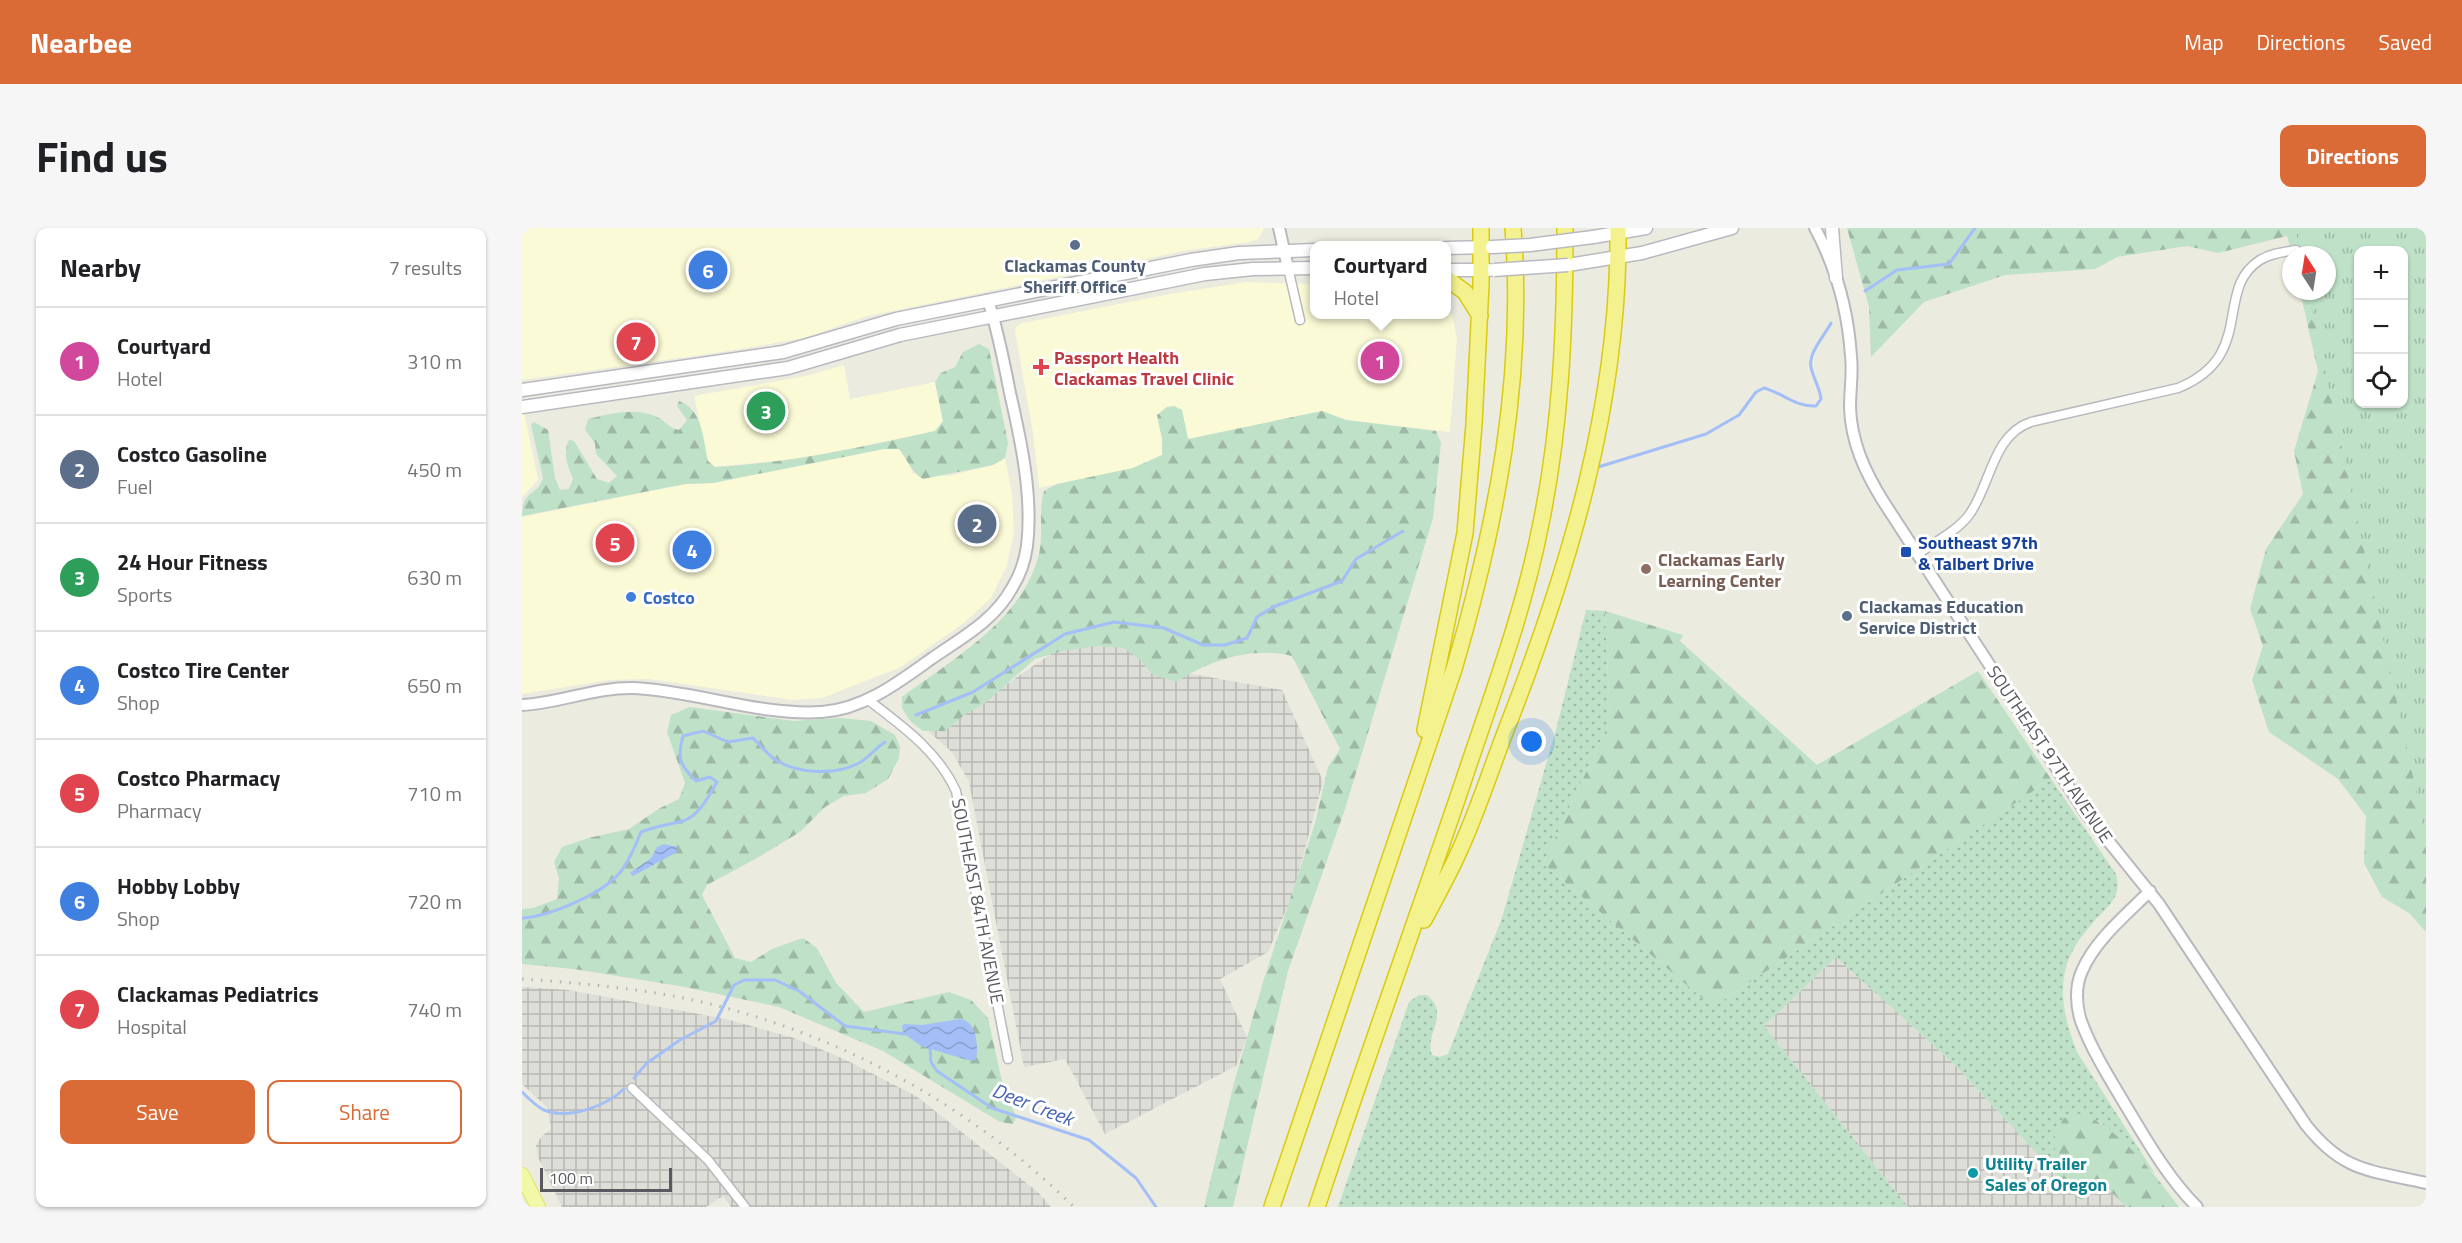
<!DOCTYPE html>
<meta charset="utf-8">
<style>
:root{--surface:#fff;--page:#f6f6f6;--text:#202124;--muted:#757577;--line:#e0e0e0;--accent:#da6b37}
body{margin:0;font-family:"Titillium Web",sans-serif;background:var(--page);color:var(--text)}
.controls{position:absolute;right:18px;top:18px;display:grid;overflow:hidden;border-radius:12px;box-shadow:0 2px 4px #0004}
.controls button{width:54px;height:54px;display:grid;place-items:center;padding:0;border:0;border-bottom:2px solid var(--line);background:var(--surface);color:var(--text);font:30px sans-serif}
.compass{position:absolute;left:1760px;top:18px;width:54px;height:54px;border-radius:50%;background:var(--surface);box-shadow:0 2px 4px #0004;rotate:348deg}
.scale{position:absolute;left:18px;bottom:15px;width:132px;box-sizing:border-box;padding-left:6px;border:3px solid #595a60;border-top:0;font-size:16px;line-height:21px;white-space:nowrap;color:#595a60;-webkit-text-stroke:4px #fff;paint-order:stroke}
.you{position:absolute;left:1010px;top:514px;width:21px;height:21px;margin:-15px;border:4px solid #fff;border-radius:50%;background:#1a73e8;box-shadow:0 0 0 9px #1a73e833}
.badge{display:grid;place-items:center;width:39px;height:39px;border-radius:50%;background:var(--accent);color:#fff;font-size:20px;font-weight:700}
.pin{position:absolute;translate:-50% -50%;border:3px solid #fff;box-shadow:0 2px 6px #0006}
.popup{position:absolute;left:788px;top:13px;width:141px;height:78px;box-sizing:border-box;display:grid;place-content:center;border-radius:12px;background:var(--surface);filter:drop-shadow(0 2px 4px #0005);font-size:20px;white-space:nowrap;color:var(--muted)}
.popup b{font-size:22px;color:var(--text)}
.popup::after{content:'';position:absolute;left:50%;top:100%;margin-left:-12px;border:12px solid transparent;border-top-color:var(--surface)}
.list{margin:0;padding:0;list-style:none}
h2{display:flex;justify-content:space-between;align-items:center;height:78px;margin:0;padding:0 24px;font-size:26px}
h2 small{font-size:20px;font-weight:400;color:var(--muted)}
.list li{display:grid;grid-template-columns:39px 1fr auto;gap:18px;align-items:center;box-sizing:border-box;height:108px;padding:0 24px;border-top:2px solid var(--line)}
.list b{display:block;font-size:22px;white-space:nowrap}
.list p{margin:0;font-size:20px;white-space:nowrap;color:var(--muted)}
.list em{font-size:20px;font-style:normal;color:var(--muted)}
.actions{display:flex;gap:12px;padding:18px 24px}
.actions a{flex:1;padding:14px 0;border:2px solid var(--accent);border-radius:12px;text-align:center;font-size:21px;color:var(--accent)}
.actions .main{background:var(--accent);color:#fff}
.icon{flex:none;width:33px;height:33px;fill:none;stroke:currentColor;stroke-width:2;stroke-linecap:round;stroke-linejoin:round}
.map{position:relative;flex:none;width:1904px;height:979px;overflow:hidden;border-radius:12px}
header{display:flex;align-items:center;gap:36px;box-sizing:border-box;height:84px;padding:0 30px;background:var(--accent);color:#fff}
header strong{font-size:28px}
nav{display:flex;gap:33px;margin-inline-start:auto;font-size:21px}
.intro{display:flex;align-items:center;justify-content:space-between;box-sizing:border-box;height:144px;padding:0 36px}
h1{margin:0;font-size:42px}
.button{padding:15px 27px;border-radius:12px;background:var(--accent);color:#fff;font-size:21px;font-weight:700}
main{display:flex;gap:36px;padding:0 36px}
aside{flex:1;background:var(--surface);border-radius:12px;box-shadow:0 2px 4px #0004}
.map>svg:first-child{display:block}
.commercial{fill:#fafad6}
.industrial{fill:url(#industrial-grid)}
.grass{fill:url(#grass-dots)}
.forest{fill:url(#forest-firs);fill-rule:evenodd}
.park{fill:url(#park-tufts);fill-rule:evenodd}
.water{fill:url(#water-waves)}
.lines{fill:none;stroke-linecap:round;stroke-linejoin:round}
.stream{stroke:#a4bff7;stroke-width:3}
.minor-casing{stroke:#b8b9be;stroke-width:11}
.tertiary-casing{stroke:#b8b9be;stroke-width:14}
.secondary-casing{stroke:#b9bac1;stroke-width:15}
.primary-casing{stroke:#e5e05f;stroke-width:16}
.motorway-casing{stroke:#d9cb12;stroke-width:18}
.minor{stroke:#fff;stroke-width:8}
.tertiary{stroke:#fff;stroke-width:10}
.secondary{stroke:#fff;stroke-width:12}
.primary{stroke:#f1f8a8;stroke-width:14}
.motorway{stroke:#f4f28f;stroke-width:15}
.rail{stroke:#b3b3b4;stroke-width:3;stroke-dasharray:1.5 8;stroke-linecap:butt}
.secondary-bridge-casing{stroke:#b9bac1;stroke-width:15;stroke-linecap:butt}
.secondary-bridge{stroke:#fff;stroke-width:12}
.service-dot{fill:#5c6f8a;stroke:#fff;stroke-width:2}
.health-dot{fill:#e0444e;stroke:#fff;stroke-width:2}
.transit-dot{fill:#1a4fb4;stroke:#fff;stroke-width:2}
.education-dot{fill:#8d6e63;stroke:#fff;stroke-width:2}
.shop-dot{fill:#3f7fe0;stroke:#fff;stroke-width:2}
.culture-dot{fill:#0f9aa8;stroke:#fff;stroke-width:2}
.labels{text-anchor:middle;dominant-baseline:central;stroke-width:6;stroke-linejoin:round;paint-order:stroke}
.service-label{font-size:18px;font-weight:bold;fill:#4e5e75;stroke:#fff}
.health-label{font-size:18px;font-weight:bold;fill:#be3a42;stroke:#fff;text-anchor:start}
.transit-label{font-size:18px;font-weight:bold;fill:#164399;stroke:#fff;text-anchor:start}
.education-label{font-size:18px;font-weight:bold;fill:#785e54;stroke:#fff;text-anchor:start}
.shop-label{font-size:18px;font-weight:bold;fill:#366cbe;stroke:#fff;text-anchor:start}
.street-label{font-size:18px;fill:#595a60;stroke:#fff}
.culture-label{font-size:18px;font-weight:bold;fill:#0d838f;stroke:#fff;text-anchor:start}
.water-label{font-size:20px;font-style:italic;fill:#4965b8;stroke:#fff}
</style>
<header>
<strong>Nearbee</strong>
<nav><a>Map</a><a>Directions</a><a>Saved</a></nav>
</header>
<div class="intro"><h1>Find us</h1><a class="button">Directions</a></div>
<main>
<aside>
<h2>Nearby<small>7 results</small></h2>
<ul class="list">
<li><span class="badge" style="background:#d1479c">1</span><div><b>Courtyard</b><p>Hotel</p></div><em>310 m</em></li>
<li><span class="badge" style="background:#5c6f8a">2</span><div><b>Costco Gasoline</b><p>Fuel</p></div><em>450 m</em></li>
<li><span class="badge" style="background:#2e9e5b">3</span><div><b>24 Hour Fitness</b><p>Sports</p></div><em>630 m</em></li>
<li><span class="badge" style="background:#3f7fe0">4</span><div><b>Costco Tire Center</b><p>Shop</p></div><em>650 m</em></li>
<li><span class="badge" style="background:#e0444e">5</span><div><b>Costco Pharmacy</b><p>Pharmacy</p></div><em>710 m</em></li>
<li><span class="badge" style="background:#3f7fe0">6</span><div><b>Hobby Lobby</b><p>Shop</p></div><em>720 m</em></li>
<li><span class="badge" style="background:#e0444e">7</span><div><b>Clackamas Pediatrics</b><p>Hospital</p></div><em>740 m</em></li>
</ul>
<div class="actions"><a class="main">Save</a><a>Share</a></div>
</aside>
<div class="map">
<svg width="1904" height="979" viewBox="0 0 1904 979">
<defs>
<pattern id="industrial-grid" width="8" height="8" patternUnits="userSpaceOnUse" patternTransform="scale(1.5)"><rect width="8" height="8" fill="#deded8"/><path d="M0 4h8M4 0v8" fill="none" stroke="#b7b7b3"/></pattern>
<pattern id="grass-dots" width="8" height="8" patternUnits="userSpaceOnUse" patternTransform="scale(1.5)"><rect width="8" height="8" fill="#bee1c7"/><path d="M2 2h.1M6 6h.1" fill="none" stroke="#9db9a5" stroke-width="1.8" stroke-linecap="round"/></pattern>
<pattern id="forest-firs" width="22" height="20" patternUnits="userSpaceOnUse" patternTransform="scale(1.5)"><rect width="22" height="20" fill="#bee1c7"/><path d="M5 1l3.5 6h-7zM16 11l3.5 6h-7z" fill="#9db9a5"/></pattern>
<pattern id="park-tufts" width="24" height="20" patternUnits="userSpaceOnUse" patternTransform="scale(1.5)"><rect width="24" height="20" fill="#bee1c7"/><path d="M3 7l-1-3M5 7V3M7 7l1-3M15 17l-1-3M17 17v-4M19 17l1-3" fill="none" stroke="#9db9a5"/></pattern>
<pattern id="water-waves" width="16" height="10" patternUnits="userSpaceOnUse" patternTransform="scale(1.5)"><rect width="16" height="10" fill="#a4bff7"/><path d="M0 5q4-4 8 0t8 0" fill="none" stroke="#899ecb"/></pattern>
</defs>
<rect width="100%" height="100%" fill="#ebebe0"/>
<!-- commercial -->
<path class="commercial" d="M 0,0 L 742,0 L 736,11 L 728,14 L 667,22 L 342,89 L 283,110 L 200,124 L 0,152 Z
M 724,54 L 792,56 L 792,86 L 924,86 L 924,79 L 930,88 L 935,109 L 928,204 L 824,192 L 800,183 L 666,211 L 660,182 L 652,178 L 645,179 L 635,187 L 640,211 L 640,227 L 611,240 L 517,260 L 511,205 L 493,103 L 494,99 L 500,95 L 648,66 Z
M 322,137 L 328,171 L 413,154 L 421,193 L 413,203 L 283,230 L 193,239 L 186,233 L 172,168 L 284,148 Z
M 0,184 L 2,184 L 16,252 L 0,269 Z
M 362,221 L 377,221 L 384,230 L 391,245 L 426,248 L 471,237 L 483,230 L 490,266 L 492,304 L 485,337 L 469,370 L 442,395 L 379,439 L 300,470 L 271,472 L 127,451 L 87,452 L 0,466 L 0,289 L 163,256 L 191,255 Z"/>
<!-- industrial -->
<path class="industrial" d="M 550,417 L 627,420 L 647,442 L 760,462 L 801,553 L 771,666 L 746,724 L 698,751 L 725,809 L 714,838 L 583,906 L 543,831 L 502,839 L 447,554 L 430,524 L 407,504 L 446,483 L 530,425 Z
M 1314,729 L 1431,835 L 1559,973 L 1580,953 L 1604,979 L 1386,979 L 1242,798 Z
M 0,759 L 46,762 L 204,791 L 272,810 L 322,831 L 394,868 L 517,965 L 529,979 L 209,979 L 201,968 L 184,979 L 40,979 L 16,929 L 14,917 L 20,908 L 29,901 L 25,879 L 0,856 Z"/>
<!-- grass -->
<path class="grass" d="M 1064,382 L 1083,383 L 1088,493 L 1021,636 L 1191,779 L 1529,551 L 1594,646 C 1601,671 1584,679 1570,696 C 1558,709 1547,725 1543,743 C 1537,771 1545,798 1555,824 L 1633,946 L 1577,893 L 1533,906 L 1533,945 L 1431,835 L 1314,729 L 1242,798 L 1386,979 L 816,979 L 887,774 L 897,767 L 905,767 C 929,787 902,805 910,827 L 918,829 L 926,826 L 980,690 L 1035,498 Z"/>
<!-- forest -->
<path class="forest" d="M 1325,0 L 1904,0 L 1904,704 L 1887,685 L 1860,669 L 1842,635 L 1844,588 L 1816,551 L 1747,504 L 1730,452 L 1741,418 L 1728,381 L 1744,321 L 1781,266 L 1772,223 L 1796,143 L 1778,63 L 1805,63 L 1805,27 L 1770,27 L 1765,8 L 1696,25 L 1665,18 L 1595,29 L 1573,41 L 1483,47 L 1402,74 L 1349,129 L 1347,79 ZM 1836,22 L 1882,22 L 1882,176 L 1836,176 Z
M 457,116 L 467,121 L 486,215 L 483,230 L 471,237 L 401,251 C 388,243 387,233 377,221 L 362,221 L 191,255 L 163,256 L 0,288 C 0,261 16,268 21,250 L 9,197 L 12,194 L 26,202 L 33,250 L 38,262 L 47,261 L 51,251 C 46,238 40,225 47,212 L 52,213 L 75,251 L 87,255 L 95,248 L 74,226 L 73,215 L 63,202 L 66,191 C 87,186 112,179 133,188 C 143,192 146,200 157,202 L 165,192 L 155,178 L 157,173 C 181,182 181,211 186,233 L 193,239 C 268,235 340,219 413,203 L 421,193 L 413,154 L 419,145 L 433,139 L 441,124 Z
M 652,178 L 660,182 L 666,211 L 800,183 L 824,192 L 914,203 L 919,215 L 911,290 L 823,581 L 766,743 L 711,979 L 682,979 L 712,855 L 741,754 L 793,595 L 806,539 L 818,521 L 770,428 C 730,418 688,432 654,454 L 631,447 L 618,432 L 602,420 L 575,418 L 540,423 L 513,431 L 463,475 L 444,486 L 423,503 L 401,503 L 388,493 L 380,480 L 380,469 C 431,431 501,392 517,326 C 522,305 516,284 522,263 L 535,256 L 611,240 L 640,227 L 640,211 L 635,187 L 645,179 Z
M 1083,383 L 1161,407 L 1158,413 L 1295,537 L 1456,443 L 1529,551 L 1191,779 L 1021,636 L 1088,493 Z
M 168,479 L 271,493 L 318,490 L 349,493 L 373,507 L 378,519 L 377,530 L 366,551 L 344,565 L 322,568 L 303,579 L 278,604 L 235,630 L 185,657 L 180,667 L 213,730 L 229,734 L 250,721 L 281,710 L 295,720 L 314,755 L 342,784 L 427,764 L 449,772 L 466,790 L 479,849 L 494,889 L 491,896 L 478,894 L 361,823 L 257,779 L 163,759 L 52,741 L 0,736 L 0,681 L 11,680 L 35,671 L 37,650 L 32,634 L 40,619 L 66,610 L 107,601 L 138,580 L 157,571 L 163,555 L 145,504 L 149,487 Z
M 1560,885 C 1598,902 1632,945 1657,979 L 1604,979 L 1580,954 L 1559,973 L 1533,945 L 1533,906 L 1542,890 Z"/>
<!-- park -->
<path class="park" d="M 1773,0 L 1904,0 L 1904,609 L 1786,63 L 1805,63 L 1805,27 L 1779,27 ZM 1836,22 L 1882,22 L 1882,176 L 1836,176 Z"/>
<!-- water -->
<path class="water" d="M 142,616 L 155,619 L 155,624 L 111,648 L 108,645 L 129,630 L 135,619 Z
M 438,791 C 454,792 457,818 454,831 L 449,833 L 399,818 L 381,805 L 380,798 L 382,796 L 400,797 Z"/>
<g class="lines">
<!-- stream -->
<path class="stream" d="M 1343,63 L 1375,42 L 1427,36 L 1453,0
M 1073,240 L 1184,206 L 1217,187 L 1234,164 L 1242,160 C 1261,165 1273,179 1294,178 L 1299,171 C 1298,160 1291,150 1289,139 C 1286,125 1303,107 1309,95
M 394,487 L 451,464 L 543,406 L 592,394 L 642,400 L 681,417 L 703,417 L 725,410 L 735,389 L 751,379 L 820,353 L 834,331 L 881,303
M 0,690 C 29,688 83,665 100,642 C 108,630 114,617 119,604 C 133,598 146,597 161,593 C 177,588 187,568 195,554 L 188,549 L 174,553 C 157,536 155,531 161,508 L 181,503 L 206,514 L 231,510 C 237,516 244,524 251,530 C 273,546 313,548 337,535 C 346,530 354,520 363,514
M 408,820 L 409,834 L 415,843 L 470,880 L 567,912 L 614,950 L 634,979
M 112,850 L 125,835 L 158,812 L 194,793 L 212,757 L 222,752 L 253,752 L 277,763 L 323,798 L 383,806
M 0,864 C 6,870 15,879 22,882 C 47,892 84,878 102,861"/>
<defs>
<path id="minor" d="M 766,40 L 778,92
M 1396,326 C 1412,314 1434,304 1447,287 C 1469,257 1470,207 1509,194 L 1656,160 C 1735,128 1691,62 1738,32 C 1749,25 1762,24 1774,22
M 345,471 C 380,498 415,522 434,563 L 486,831
M 110,860 L 186,932 L 223,979"/>
<path id="tertiary" d="M 757,0 L 766,40
M 1293,0 C 1314,39 1326,84 1329,128 C 1331,145 1328,162 1328,179 C 1329,214 1343,244 1361,273 L 1563,584 L 1637,676 L 1784,897 C 1822,945 1849,942 1904,955
M 0,477 C 38,475 74,459 112,460 C 175,463 237,488 300,484 C 342,481 377,454 409,431 C 439,410 472,393 490,360 C 498,347 503,333 505,318 C 511,268 499,213 488,165 C 482,134 476,103 466,72
M 1628,663 C 1605,686 1573,712 1560,743 C 1553,758 1554,778 1559,793 C 1570,823 1588,851 1604,878 C 1625,913 1646,950 1675,979"/>
<path id="secondary" d="M 1310,0 L 1314,50
M 1071,9 L 1124,0
M 924,20 L 968,19
M 1046,37 L 1120,25 L 1210,0
M 924,42 L 967,42
M 0,162 L 261,124 L 374,91 L 669,32 L 717,25 L 792,22
M 0,179 L 266,140 L 378,107 L 683,46 L 731,41 L 792,40"/>
<path id="primary" d="M 0,947 L 16,979"/>
<path id="motorway" d="M 924,50 L 943,64 L 958,88
M 903,502 L 943,305 L 952,196 L 959,56 L 959,0
M 902,692 C 913,671 925,650 935,628 C 955,586 969,540 986,497 C 1048,338 1098,172 1096,0
M 750,979 L 932,441 C 974,298 1003,151 991,0
M 795,979 C 842,837 893,696 941,554 C 969,470 1001,386 1018,300 C 1039,200 1043,101 1043,0"/>
</defs>
<!-- minor casing -->
<use href="#minor" class="minor-casing"/>
<!-- tertiary casing -->
<use href="#tertiary" class="tertiary-casing"/>
<!-- secondary casing -->
<use href="#secondary" class="secondary-casing"/>
<!-- primary casing -->
<use href="#primary" class="primary-casing"/>
<!-- motorway casing -->
<use href="#motorway" class="motorway-casing"/>
<!-- minor -->
<use href="#minor" class="minor"/>
<!-- tertiary -->
<use href="#tertiary" class="tertiary"/>
<!-- secondary -->
<use href="#secondary" class="secondary"/>
<!-- primary -->
<use href="#primary" class="primary"/>
<!-- motorway -->
<use href="#motorway" class="motorway"/>
<!-- rail -->
<path class="rail" d="M 0,751 C 57,755 115,760 171,772 C 315,804 447,876 552,979"/>
<defs>
<path id="secondary-bridge" d="M 970,19 L 1008,17 L 1071,9
M 972,42 L 1046,37"/>
</defs>
<!-- secondary-bridge casing -->
<use href="#secondary-bridge" class="secondary-bridge-casing"/>
<!-- secondary-bridge -->
<use href="#secondary-bridge" class="secondary-bridge"/>
</g>
<!-- markers -->
<g class="service-dot">
<circle cx="553" cy="17" r="6"/>
<circle cx="1325" cy="388" r="6"/>
</g>
<path class="health-dot" d="M516 130h6v6h6v6h-6v6h-6v-6h-6v-6h6z"/>
<rect class="transit-dot" x="1378" y="318" width="12" height="12" rx="3"/>
<circle class="education-dot" cx="1124" cy="341" r="6"/>
<circle class="shop-dot" cx="109" cy="369" r="6"/>
<circle class="culture-dot" cx="1451" cy="945" r="6"/>
<g class="labels">
<!-- service labels -->
<g class="service-label">
<text x="553" y="37">Clackamas County<tspan x="553" dy="21">Sheriff Office</tspan></text>
<text x="1337" y="378" text-anchor="start">Clackamas Education<tspan x="1337" dy="21">Service District</tspan></text>
</g>
<!-- health labels -->
<g class="health-label">
<text x="532" y="129">Passport Health<tspan x="532" dy="21">Clackamas Travel Clinic</tspan></text>
</g>
<!-- transit labels -->
<g class="transit-label">
<text x="1396" y="314">Southeast 97th<tspan x="1396" dy="21">&amp; Talbert Drive</tspan></text>
</g>
<!-- education labels -->
<g class="education-label">
<text x="1136" y="331">Clackamas Early<tspan x="1136" dy="21">Learning Center</tspan></text>
</g>
<!-- shop labels -->
<g class="shop-label">
<text x="121" y="369">Costco</text>
</g>
<!-- street labels -->
<g class="street-label">
<text transform="translate(1528 526) rotate(56)">SOUTHEAST 97TH AVENUE</text>
<text transform="translate(456 673) rotate(79)">SOUTHEAST 84TH AVENUE</text>
</g>
<!-- culture labels -->
<g class="culture-label">
<text x="1463" y="935">Utility Trailer<tspan x="1463" dy="21">Sales of Oregon</tspan></text>
</g>
<!-- water labels -->
<g class="water-label">
<text transform="translate(511 876) rotate(21)">Deer Creek</text>
</g>
</g>
</svg>
<div class="controls">
<button>+</button>
<button>−</button>
<button><svg class="icon" aria-label="locate" viewBox="0 0 24 24"><circle cx="12" cy="12" r="6"/><path d="M12 2v4M12 18v4M2 12h4M18 12h4"/></svg></button>
</div>
<svg class="compass" viewBox="-18 -18 36 36"><path d="M0-13l5 13h-10z" fill="#e53935"/><path d="M0 13l5-13h-10z" fill="#757577"/></svg>
<div class="scale">100 m</div>
<div class="you"></div>
<div class="pin badge" style="left:858px;top:133px;background:#d1479c">1</div>
<div class="popup"><b>Courtyard</b>Hotel</div>
<div class="pin badge" style="left:455px;top:296px;background:#5c6f8a">2</div>
<div class="pin badge" style="left:244px;top:183px;background:#2e9e5b">3</div>
<div class="pin badge" style="left:170px;top:322px;background:#3f7fe0">4</div>
<div class="pin badge" style="left:93px;top:315px;background:#e0444e">5</div>
<div class="pin badge" style="left:186px;top:42px;background:#3f7fe0">6</div>
<div class="pin badge" style="left:114px;top:114px;background:#e0444e">7</div>
</div>
</main>
